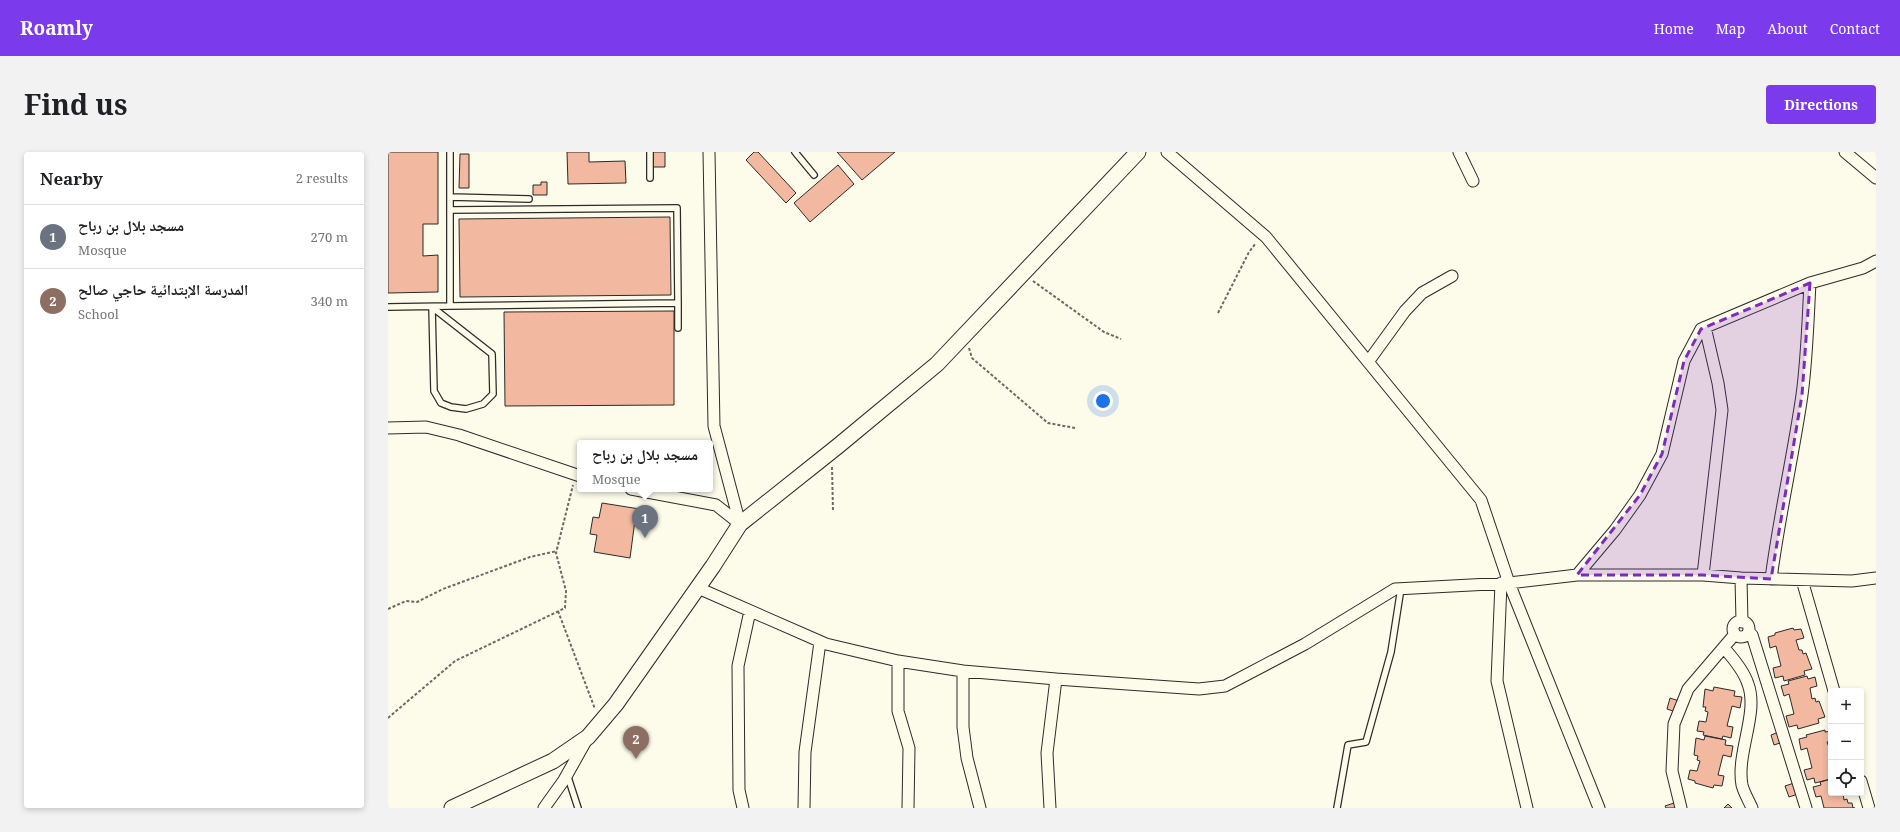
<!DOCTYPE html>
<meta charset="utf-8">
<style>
:root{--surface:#fff;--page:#f2f2f2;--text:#202124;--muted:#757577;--line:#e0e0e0;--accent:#7c3aed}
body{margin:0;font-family:"Noto Serif","Noto Naskh Arabic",serif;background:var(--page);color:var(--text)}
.controls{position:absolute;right:12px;bottom:12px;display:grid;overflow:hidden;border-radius:4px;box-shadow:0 2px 6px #0003}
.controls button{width:36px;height:36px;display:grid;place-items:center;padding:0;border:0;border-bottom:1px solid var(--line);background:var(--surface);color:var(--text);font:20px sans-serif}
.you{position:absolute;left:715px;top:249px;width:14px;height:14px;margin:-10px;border:3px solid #fff;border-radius:50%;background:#1a73e8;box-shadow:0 0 0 6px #1a73e833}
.badge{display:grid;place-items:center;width:26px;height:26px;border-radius:50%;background:var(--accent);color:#fff;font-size:13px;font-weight:700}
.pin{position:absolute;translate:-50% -33px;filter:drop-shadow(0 1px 2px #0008)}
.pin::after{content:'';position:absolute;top:21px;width:14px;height:12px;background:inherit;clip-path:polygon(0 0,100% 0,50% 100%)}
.popup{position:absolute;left:189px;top:288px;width:136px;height:52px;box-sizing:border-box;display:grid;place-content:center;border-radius:4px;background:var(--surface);filter:drop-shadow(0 1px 3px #0005);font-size:13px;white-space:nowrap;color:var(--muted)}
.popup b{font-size:15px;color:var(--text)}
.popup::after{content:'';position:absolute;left:50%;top:100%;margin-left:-8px;border:8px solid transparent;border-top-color:var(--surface)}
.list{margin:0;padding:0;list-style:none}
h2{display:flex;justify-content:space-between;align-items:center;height:52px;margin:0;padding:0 16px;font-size:17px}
h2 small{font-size:13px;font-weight:400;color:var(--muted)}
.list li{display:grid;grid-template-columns:26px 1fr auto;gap:12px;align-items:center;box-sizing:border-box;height:64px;padding:0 16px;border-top:1px solid var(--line)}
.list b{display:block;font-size:15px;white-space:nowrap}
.list p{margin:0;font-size:13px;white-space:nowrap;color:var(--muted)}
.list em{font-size:13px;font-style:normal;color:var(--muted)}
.icon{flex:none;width:22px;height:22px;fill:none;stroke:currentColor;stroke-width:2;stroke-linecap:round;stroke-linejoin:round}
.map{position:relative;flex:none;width:1488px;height:656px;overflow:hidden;border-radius:4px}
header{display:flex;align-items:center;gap:24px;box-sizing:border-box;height:56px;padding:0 20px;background:var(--accent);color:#fff}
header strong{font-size:19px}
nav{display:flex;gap:22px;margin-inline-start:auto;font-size:14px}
.intro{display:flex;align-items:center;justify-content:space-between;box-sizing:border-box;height:96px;padding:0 24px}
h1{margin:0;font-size:28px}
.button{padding:10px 18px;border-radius:4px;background:var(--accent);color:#fff;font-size:14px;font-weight:700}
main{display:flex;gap:24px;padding:0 24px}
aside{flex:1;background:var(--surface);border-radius:4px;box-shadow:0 2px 6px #0003}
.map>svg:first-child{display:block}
.building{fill:#f2b8a0;stroke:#2b2b2b}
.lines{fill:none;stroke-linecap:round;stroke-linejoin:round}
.lane-casing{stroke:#2b2b2b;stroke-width:8}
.street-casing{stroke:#2b2b2b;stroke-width:13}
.secondary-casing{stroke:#2b2b2b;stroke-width:17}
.path{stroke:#6a6964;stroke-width:2;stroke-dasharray:3 2;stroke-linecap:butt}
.lane{stroke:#fdfbea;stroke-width:5.5}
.street{stroke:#fdfbea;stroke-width:11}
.secondary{stroke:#fdfbea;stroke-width:15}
.marked{fill:#7b2cbf;fill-opacity:0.2;stroke:#7b2cbf;stroke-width:3;stroke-dasharray:8 5;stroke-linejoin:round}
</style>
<header>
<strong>Roamly</strong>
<nav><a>Home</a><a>Map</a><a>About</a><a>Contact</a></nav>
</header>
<div class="intro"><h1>Find us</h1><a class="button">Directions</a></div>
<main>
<aside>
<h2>Nearby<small>2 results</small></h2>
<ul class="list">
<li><span class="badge" style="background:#6b7280">1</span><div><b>مسجد بلال بن رباح</b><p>Mosque</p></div><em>270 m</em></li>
<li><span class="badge" style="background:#8d6e63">2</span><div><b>المدرسة الإبتدائية حاجي صالح</b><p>School</p></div><em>340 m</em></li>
</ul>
</aside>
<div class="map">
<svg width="1488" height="656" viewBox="0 0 1488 656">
<rect width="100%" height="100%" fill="#fdfbea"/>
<!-- building -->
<path class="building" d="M 0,0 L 50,0 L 50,72 L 35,72 L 35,104 L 50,103 L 50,140 L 0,141 Z
M 179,0 L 201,0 L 201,10 L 237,9 L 238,31 L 180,32 Z
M 265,0 L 277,0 L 277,15 L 265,15 Z
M 366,0 L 370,0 L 408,41 L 398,51 L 358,8 Z
M 449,0 L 507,0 L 474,28 Z
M 72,2 L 81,2 L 81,36 L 71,36 Z
M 450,13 L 466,32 L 422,70 L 406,51 Z
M 153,30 L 159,30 L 159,43 L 145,43 L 145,33 L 153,33 Z
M 282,65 L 283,143 L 72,145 L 71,67 Z
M 286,159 L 286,253 L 117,254 L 116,160 Z
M 214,351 L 258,358 L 256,370 L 247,368 L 242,406 L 206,400 L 209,383 L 202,382 L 205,365 L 211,366 Z
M 1405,476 L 1406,478 L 1413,477 L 1416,486 L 1408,488 L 1411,498 L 1414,498 L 1415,502 L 1418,501 L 1424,517 L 1416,519 L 1417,523 L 1396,529 L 1395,524 L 1387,526 L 1385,516 L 1393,514 L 1388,494 L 1382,496 L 1380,485 L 1387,483 L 1387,481 Z
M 1419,524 L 1420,527 L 1427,525 L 1429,534 L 1422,536 L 1424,547 L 1427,546 L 1428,550 L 1431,549 L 1437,565 L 1430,567 L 1431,571 L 1410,577 L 1409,573 L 1401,575 L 1398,564 L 1406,562 L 1401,542 L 1396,544 L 1393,534 L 1401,532 L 1400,529 Z
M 1326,535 L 1347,539 L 1346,544 L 1354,545 L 1352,556 L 1344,554 L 1339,574 L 1345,575 L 1343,586 L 1335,584 L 1334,587 L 1315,583 L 1316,580 L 1309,579 L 1311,569 L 1318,570 L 1320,560 L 1317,559 L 1318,555 L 1315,555 L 1317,537 L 1325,539 Z
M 1282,546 L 1291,549 L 1288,560 L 1279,557 Z
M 1437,578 L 1437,580 L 1443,579 L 1443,589 L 1439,590 L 1443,600 L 1443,627 L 1427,631 L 1426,626 L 1419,628 L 1416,618 L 1424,616 L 1419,596 L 1413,598 L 1411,587 L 1419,585 L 1418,583 Z
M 1391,580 L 1395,590 L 1386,593 L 1383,583 Z
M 1317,584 L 1338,588 L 1337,593 L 1345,594 L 1343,605 L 1335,603 L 1330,623 L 1336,624 L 1334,634 L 1326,633 L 1325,636 L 1307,631 L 1307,629 L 1300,627 L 1302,618 L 1309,619 L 1312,609 L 1309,608 L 1310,604 L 1306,603 L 1308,586 L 1316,588 Z
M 1443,627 L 1443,641 L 1455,641 L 1456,648 L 1459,647 L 1460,651 L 1464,651 L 1465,656 L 1467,656 L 1436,656 L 1433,644 L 1428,645 L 1425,635 L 1433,633 L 1432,630 Z
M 1406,631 L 1410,642 L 1401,645 L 1397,634 Z
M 1286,651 L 1288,656 L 1278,656 L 1277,654 Z
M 1340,652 L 1344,656 L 1336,656 Z"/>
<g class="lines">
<defs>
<path id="lane" d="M 262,0 L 262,26
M 407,0 L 426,23
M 62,45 L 141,47
M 62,58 L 289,56 L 290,151 L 62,154
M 290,151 L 290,176
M 0,155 L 62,154 L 62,0
M 44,155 L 104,202 L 105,242 L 95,252 L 78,257 L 63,255 L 53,251 L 46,239 Z
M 179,622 L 190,656
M 949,656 L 960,593 L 978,590 L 1003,500 L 1013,436"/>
<path id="street" d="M 321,0 L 326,274 L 352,372
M 779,0 L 878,85 L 1093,348 L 1121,431 L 1211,656
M 1071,0 L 1085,29
M 1457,0 L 1488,26
M 980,210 L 1017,159 L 1034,141 L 1064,124
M 0,276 L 38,275 L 71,283 L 192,324
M 243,337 L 328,353 L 352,372
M 1189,423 L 1315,423 L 1353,426 L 1464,429 L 1488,426
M 1315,423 L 1334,258 L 1330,231 L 1317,175
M 1353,426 L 1354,470
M 1383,427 C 1391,365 1405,305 1414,243 C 1419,206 1420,168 1422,131
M 1414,428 L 1446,539
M 1113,431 L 1109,529 L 1139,656
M 310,436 L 438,492 L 510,509 L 575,519 L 668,527 L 811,537 L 837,534 L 917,492 L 1007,437 L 1121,431 L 1189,423 L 1227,378 L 1252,343 L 1274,302 L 1296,209 L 1313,177 L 1422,131 L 1475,116 L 1488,109
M1345 477a8 8 0 1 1 16 0a8 8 0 1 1-16 0Z
M 1361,480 L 1364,483 L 1418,656
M 1336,496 C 1345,506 1356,519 1360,532 C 1371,561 1348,601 1354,633 C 1356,641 1361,649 1364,656
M 510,509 L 510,559 L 521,596 L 520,656
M 575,519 L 575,575 L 579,606 L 592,656
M 1473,629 L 1481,656
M 156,656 L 176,628 L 199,587
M 355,656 L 351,638 L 350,514 L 362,459
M 416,656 L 417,600 L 432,490
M 662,656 L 659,601 L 668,527
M 1293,656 L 1284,619 L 1286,572 L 1300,537 L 1347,482"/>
<path id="secondary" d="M 64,656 L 165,609 L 200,585 L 228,552 L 325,414 L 352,372 L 450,294 L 549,212 L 750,0"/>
</defs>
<!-- lane casing -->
<use href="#lane" class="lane-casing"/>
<!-- street casing -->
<use href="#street" class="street-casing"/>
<!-- secondary casing -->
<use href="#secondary" class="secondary-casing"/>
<!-- path -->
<path class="path" d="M 645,129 L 716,180 L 733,187
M 830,161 L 861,100 L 868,91
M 581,196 L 584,206 L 660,271 L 687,276
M 444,315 L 445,359
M 0,457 L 18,449 L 29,450 L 55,437 L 142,405 L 169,399
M 170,459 L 207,557
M 0,566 L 67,509 L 177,456 L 178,439 L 168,401 L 185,333"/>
<!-- lane -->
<use href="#lane" class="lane"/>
<!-- street -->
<use href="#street" class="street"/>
<!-- secondary -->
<use href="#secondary" class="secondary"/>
</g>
<!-- marked area -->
<path class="marked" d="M 1422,131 L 1414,243 L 1383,427 L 1315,423 L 1189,423 L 1252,343 L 1274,302 L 1296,209 L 1313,177 Z"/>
</svg>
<div class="controls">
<button>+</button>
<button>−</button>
<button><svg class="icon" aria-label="locate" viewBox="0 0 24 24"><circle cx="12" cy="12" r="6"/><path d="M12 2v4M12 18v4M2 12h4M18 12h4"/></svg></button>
</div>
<div class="you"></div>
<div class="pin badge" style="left:257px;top:386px;background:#6b7280">1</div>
<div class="popup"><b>مسجد بلال بن رباح</b>Mosque</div>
<div class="pin badge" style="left:248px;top:607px;background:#8d6e63">2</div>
</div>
</main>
